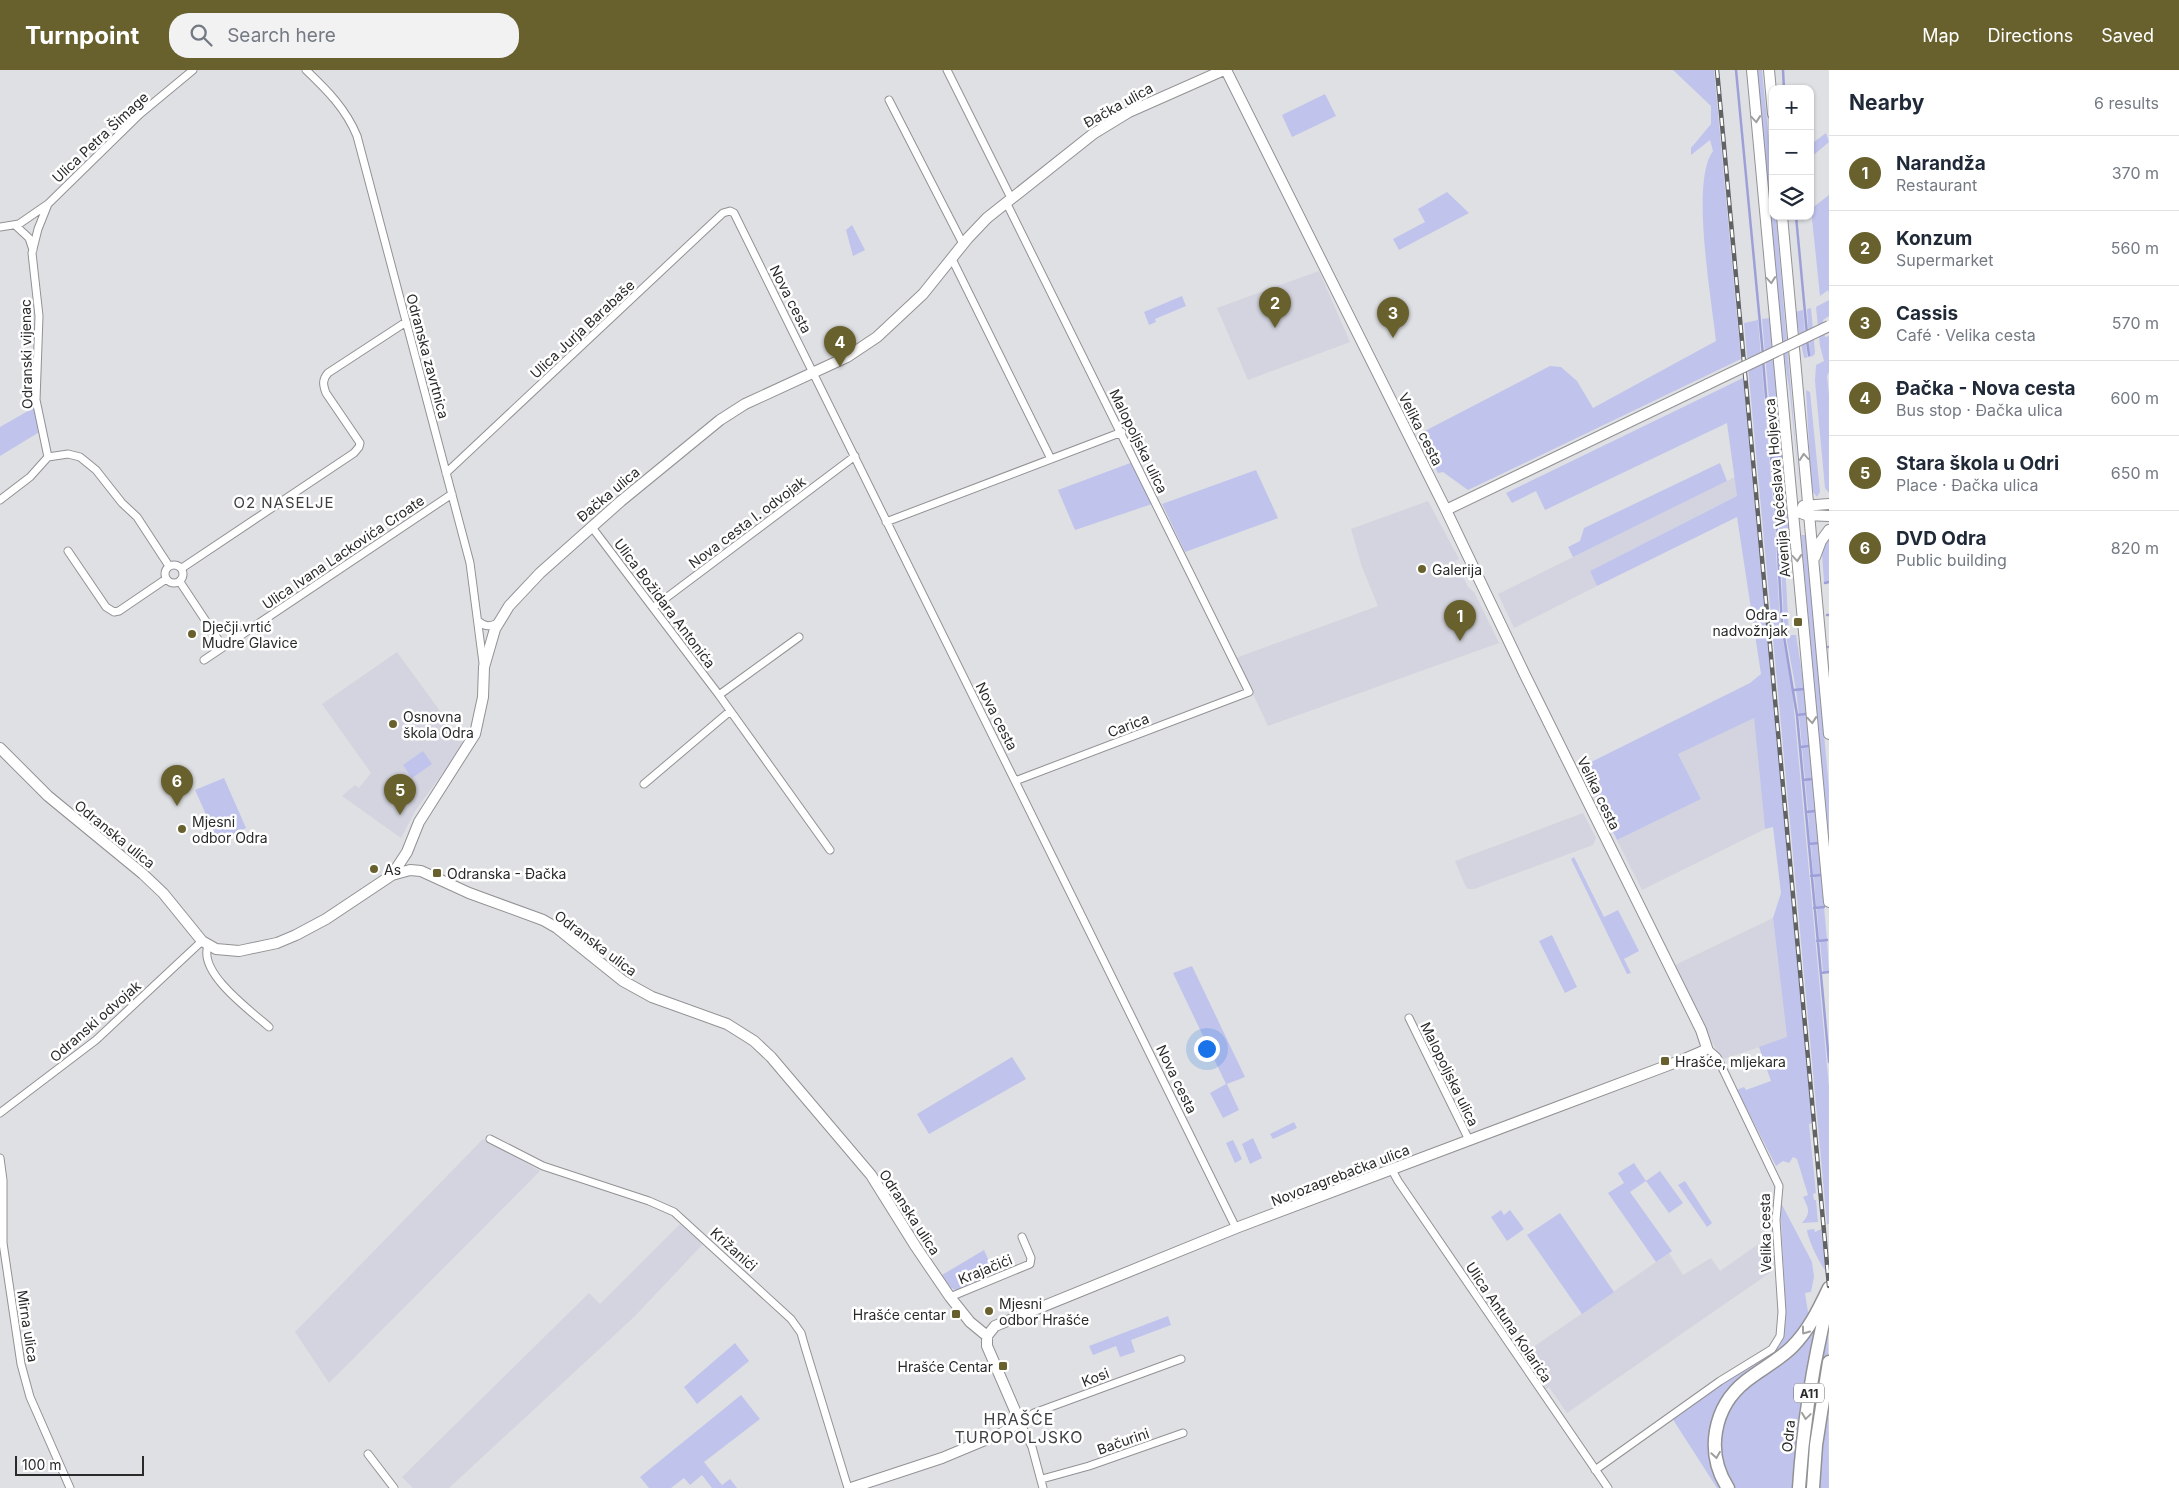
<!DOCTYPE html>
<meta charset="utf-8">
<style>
:root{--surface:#fff;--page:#f2f2f3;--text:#1f2937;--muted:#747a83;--line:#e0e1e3;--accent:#68612e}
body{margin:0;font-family:Inter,sans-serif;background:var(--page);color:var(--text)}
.controls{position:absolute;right:15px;top:15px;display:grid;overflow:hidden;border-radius:10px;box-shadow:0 1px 4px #0004}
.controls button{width:45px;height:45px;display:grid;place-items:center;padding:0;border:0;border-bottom:1px solid var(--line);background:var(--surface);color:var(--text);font:25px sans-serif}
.scale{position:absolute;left:15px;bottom:12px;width:129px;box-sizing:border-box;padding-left:5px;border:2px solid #2a2a2b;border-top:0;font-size:14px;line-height:18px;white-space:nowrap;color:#2a2a2b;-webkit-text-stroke:4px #fff;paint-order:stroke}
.you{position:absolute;left:1206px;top:978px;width:18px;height:18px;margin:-12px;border:4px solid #fff;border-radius:50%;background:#1a73e8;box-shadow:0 0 0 8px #1a73e833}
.badge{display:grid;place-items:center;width:32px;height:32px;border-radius:50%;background:var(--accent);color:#fff;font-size:16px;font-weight:700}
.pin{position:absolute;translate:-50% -41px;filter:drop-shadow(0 1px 2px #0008)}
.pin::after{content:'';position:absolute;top:26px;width:18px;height:15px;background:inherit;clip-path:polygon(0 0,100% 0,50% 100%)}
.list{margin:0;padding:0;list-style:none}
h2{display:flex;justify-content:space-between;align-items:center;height:65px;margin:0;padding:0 20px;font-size:21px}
h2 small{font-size:16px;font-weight:400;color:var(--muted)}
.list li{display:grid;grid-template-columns:32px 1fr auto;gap:15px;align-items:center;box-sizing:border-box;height:75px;padding:0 20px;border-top:1px solid var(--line)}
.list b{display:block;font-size:19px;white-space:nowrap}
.list p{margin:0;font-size:16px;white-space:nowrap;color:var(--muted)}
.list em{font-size:16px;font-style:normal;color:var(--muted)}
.icon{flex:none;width:28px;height:28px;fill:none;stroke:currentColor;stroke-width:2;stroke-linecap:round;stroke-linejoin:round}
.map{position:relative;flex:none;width:1829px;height:1418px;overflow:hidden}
header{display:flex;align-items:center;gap:30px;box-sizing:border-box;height:70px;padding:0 25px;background:var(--accent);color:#fff}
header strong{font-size:24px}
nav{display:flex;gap:28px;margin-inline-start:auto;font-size:18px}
.search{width:350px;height:45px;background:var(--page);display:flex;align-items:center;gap:12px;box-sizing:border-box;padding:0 18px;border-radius:20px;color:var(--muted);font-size:19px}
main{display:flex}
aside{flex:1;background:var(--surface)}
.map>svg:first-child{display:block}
.built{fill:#d3d4df}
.green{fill:#c0c3ec}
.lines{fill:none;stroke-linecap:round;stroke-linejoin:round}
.stream{stroke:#9d9fd8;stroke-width:2.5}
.street-casing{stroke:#929295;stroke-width:9}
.secondary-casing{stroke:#929295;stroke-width:12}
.highway-casing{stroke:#929295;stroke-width:15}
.street{stroke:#fff;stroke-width:7}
.secondary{stroke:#fff;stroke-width:10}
.highway{stroke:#fff;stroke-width:12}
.rail-casing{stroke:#616263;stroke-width:4.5}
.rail{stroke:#fff;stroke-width:2.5;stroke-dasharray:8;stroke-linecap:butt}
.secondary-bridge-casing{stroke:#929295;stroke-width:12;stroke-linecap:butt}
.secondary-bridge{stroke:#fff;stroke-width:10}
.oneway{stroke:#9f9fa0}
.poi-dot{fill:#68612e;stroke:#fff;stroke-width:2}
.labels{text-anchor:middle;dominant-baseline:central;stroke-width:5;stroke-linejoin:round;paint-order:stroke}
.shield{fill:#fff;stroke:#6a6a6b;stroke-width:1}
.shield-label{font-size:12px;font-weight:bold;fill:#2a2a2b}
.street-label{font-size:14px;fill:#2a2a2b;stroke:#fff}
.poi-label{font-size:14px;fill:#2a2a2b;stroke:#fff;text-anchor:start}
.neighbourhood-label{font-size:15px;letter-spacing:1px;fill:#414144;stroke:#fff}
.quarter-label{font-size:16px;letter-spacing:1px;fill:#414144;stroke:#fff}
</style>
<header>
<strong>Turnpoint</strong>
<div class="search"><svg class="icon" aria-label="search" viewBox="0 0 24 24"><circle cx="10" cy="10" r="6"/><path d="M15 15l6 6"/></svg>Search here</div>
<nav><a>Map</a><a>Directions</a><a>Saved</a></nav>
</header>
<main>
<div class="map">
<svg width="1829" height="1418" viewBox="0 0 1829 1418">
<rect width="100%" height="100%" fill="#dfe0e3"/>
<!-- built -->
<path class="built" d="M 1319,201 L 1350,272 L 1248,310 L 1217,238 Z
M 1735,407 L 1737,426 L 1590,501 L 1597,516 L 1514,558 L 1498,524 Z
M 1428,431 L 1459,489 L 1455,491 L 1468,517 L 1474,522 L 1499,573 L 1268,656 L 1236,588 L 1378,536 L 1362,497 L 1351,459 Z
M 397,582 L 464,674 L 415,741 L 401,768 L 342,726 L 355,715 L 359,718 L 371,703 L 322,634 Z
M 1754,647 L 1765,759 L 1642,820 L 1617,770 L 1701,729 L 1678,684 Z
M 1583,743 L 1596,768 L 1593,775 L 1474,819 L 1468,819 L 1465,815 L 1455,791 Z
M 1773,848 L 1787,968 L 1721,990 L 1675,895 Z
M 483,1069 L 540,1101 L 329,1313 L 295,1262 Z
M 680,1154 L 703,1174 L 635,1246 L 449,1418 L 413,1418 L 402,1407 L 589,1223 L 600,1234 Z
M 1770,1166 L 1771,1202 L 1567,1343 L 1549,1317 L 1546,1319 L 1522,1285 L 1669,1183 L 1683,1205 L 1711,1188 L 1720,1201 Z"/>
<!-- green -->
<path class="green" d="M 1673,0 L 1714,0 L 1741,289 L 1468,420 L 1443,402 L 1438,403 L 1419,364 L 1550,296 L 1561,297 L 1577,311 L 1593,338 L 1716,271 C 1712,231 1690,111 1713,81 L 1710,70 L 1691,85 L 1691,78 L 1711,54 L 1711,36 Z
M 1757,0 L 1762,0 L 1773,112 L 1773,146 L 1776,146 L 1800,424 L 1790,323 L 1784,287 Z
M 1325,24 L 1336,46 L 1292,67 L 1282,45 Z
M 1826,63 L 1829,72 L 1810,88 L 1810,75 Z
M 1447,122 L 1469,143 L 1399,180 L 1393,169 L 1425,152 L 1418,139 Z
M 1829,125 L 1829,224 L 1828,220 L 1820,226 L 1811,139 Z
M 852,155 L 865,180 L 853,186 L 846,160 Z
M 1182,226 L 1186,236 L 1155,249 L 1156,252 L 1149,255 L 1144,242 Z
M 1829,230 L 1829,246 L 1823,250 L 1825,267 L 1829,266 L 1829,302 L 1827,306 L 1829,325 L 1829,423 L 1825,418 L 1815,311 L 1816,295 L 1824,291 L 1820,276 L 1816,237 Z
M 1811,238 L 1815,283 L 1813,286 L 1804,288 L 1795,242 L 1803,240 L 1807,286 L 1810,286 L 1807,239 Z
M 1770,248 L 1782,383 L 1781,385 L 1774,386 L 1762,249 Z
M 1758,250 L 1774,445 L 1780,555 L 1792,618 L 1795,651 L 1829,1017 L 1829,1154 L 1827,1154 L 1744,253 Z
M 1743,308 L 1812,1053 L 1809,1054 L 1816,1123 L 1813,1124 L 1814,1130 L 1816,1130 L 1818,1152 L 1802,1153 C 1811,1143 1809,1139 1803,1127 L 1808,1125 L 1797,1089 L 1793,1087 L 1789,1093 L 1783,1091 L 1776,1096 L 1737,1020 L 1744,1017 L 1746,1020 L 1771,1011 L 1759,977 L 1787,967 L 1773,848 L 1781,823 L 1773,757 L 1765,759 L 1754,648 L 1678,684 L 1701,729 L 1617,770 L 1581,697 L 1750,613 L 1761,604 L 1737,447 L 1597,516 L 1590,501 L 1737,426 L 1727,353 L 1545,440 L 1536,421 L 1512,433 L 1506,423 Z
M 1806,320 L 1810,322 L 1820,422 L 1817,427 L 1813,422 L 1811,411 Z
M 35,337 L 41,361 L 0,386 L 0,357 Z
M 1782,386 L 1784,417 L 1777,418 L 1774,387 Z
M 1133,392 L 1152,434 L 1075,460 L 1058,420 Z
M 1720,393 L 1727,411 L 1573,487 L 1568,477 L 1580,471 L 1584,458 Z
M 1256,400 L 1278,448 L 1185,482 L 1162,434 Z
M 1777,419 L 1785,419 L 1789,458 L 1783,458 L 1789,565 L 1796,565 L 1804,616 L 1802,619 L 1796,620 L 1784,555 Z
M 1801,465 L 1806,465 L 1829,719 L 1829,775 Z
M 1826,470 L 1829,470 L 1829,512 L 1824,512 L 1822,484 Z
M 1796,620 L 1804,620 L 1806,644 L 1799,645 Z
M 1806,645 L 1809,676 L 1802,677 L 1799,646 Z
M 1809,677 L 1812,708 L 1805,709 L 1802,678 Z
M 423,681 L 432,694 L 412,708 L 403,695 Z
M 224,708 L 246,758 L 218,771 L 195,720 Z
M 1812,709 L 1815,740 L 1808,741 L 1805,710 Z
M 1808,742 L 1815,742 L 1818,770 L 1816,773 L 1810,774 Z
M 1811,774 L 1818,774 L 1821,805 L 1813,806 Z
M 1574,787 L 1604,847 L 1618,840 L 1639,881 L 1624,889 L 1631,903 L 1627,904 L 1571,789 Z
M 1814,806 L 1821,806 L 1824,836 L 1816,837 Z
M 1824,837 L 1827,869 L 1819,870 L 1817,838 Z
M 1552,865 L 1577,917 L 1565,923 L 1539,871 Z
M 1827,870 L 1829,902 L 1823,902 L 1820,871 Z
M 1192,896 L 1245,1007 L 1227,1014 L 1239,1040 L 1223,1048 L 1210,1023 L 1226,1014 L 1173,903 Z
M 1012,987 L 1026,1009 L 929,1064 L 917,1044 Z
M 1294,1052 L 1297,1058 L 1273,1069 L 1270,1064 Z
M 1253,1068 L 1262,1088 L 1250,1094 L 1242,1074 Z
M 1233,1070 L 1242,1089 L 1235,1093 L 1226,1073 Z
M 1634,1093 L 1646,1111 L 1660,1101 L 1683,1133 L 1669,1143 L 1646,1111 L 1630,1122 L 1672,1181 L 1656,1192 L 1608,1123 L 1624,1113 L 1618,1103 Z
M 1685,1111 L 1712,1153 L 1707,1157 L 1678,1115 Z
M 1780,1131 L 1812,1192 L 1814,1207 L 1811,1222 L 1805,1223 L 1808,1242 L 1828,1240 L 1829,1418 L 1717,1418 L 1672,1348 L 1779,1276 L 1786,1247 Z
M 1501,1140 L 1504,1145 L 1510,1140 L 1524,1159 L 1507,1171 L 1491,1147 Z
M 1560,1143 L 1614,1222 L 1582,1244 L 1527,1165 Z
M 1814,1159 L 1815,1162 L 1821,1159 L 1826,1201 C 1820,1195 1807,1167 1807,1160 Z
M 984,1180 L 995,1205 L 958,1221 L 951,1218 L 942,1205 Z
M 1168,1246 L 1171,1255 L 1131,1270 L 1135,1282 L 1120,1287 L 1116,1276 L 1093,1285 L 1089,1276 Z
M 735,1273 L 749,1291 L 697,1334 L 684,1317 Z
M 741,1325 L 760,1349 L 704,1392 L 722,1415 L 730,1409 L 737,1418 L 712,1418 L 702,1405 L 690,1415 L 684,1408 L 671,1418 L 649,1418 L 640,1407 Z"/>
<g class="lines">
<!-- stream -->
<path class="stream" d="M 1736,0 L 1763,285
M 1783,0 L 1784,19
M 1796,146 L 1807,264
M 1807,270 L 1809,285
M 1763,290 L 1776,445 L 1782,555 L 1797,645 L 1829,992
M 1772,387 L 1782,386
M 1774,419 L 1784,418
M 1825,513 L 1829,512
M 1827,545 L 1829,545
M 1828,577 L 1829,577
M 1794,620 L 1804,619
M 1797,645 L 1806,644
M 1801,677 L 1809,676
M 1803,710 L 1812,709
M 1806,742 L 1815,741
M 1809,774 L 1818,773
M 1811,806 L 1821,805
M 1814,838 L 1824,837
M 1817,871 L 1827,870
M 1821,903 L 1829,902"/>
<defs>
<path id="street" d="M 306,0 C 327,20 346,39 357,66 L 470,493 L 483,593
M 947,0 L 1011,128
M 889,30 L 963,174
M 1006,132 L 1249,622 L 1015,711
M 48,134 L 38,159 L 32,183 L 39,246 L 36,330 L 48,387
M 15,155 L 29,168 L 33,180
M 0,157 L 19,154 L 48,134 L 140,44 L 193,0
M 952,189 L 1051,389
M 446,403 L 723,143 L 730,141 L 734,143 L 1236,1158
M 0,430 L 30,407 L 48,387 L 68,384 L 80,387 L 96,400 L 122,433 L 137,447 L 169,496
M 886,452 L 1122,362
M 591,456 L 719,625 L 830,780
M 68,481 L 106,537 L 114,542 L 119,541 L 166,509
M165 504a9 9 0 1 1 18 0a9 9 0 1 1-18 0Z
M 182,498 L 354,383 L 359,377 L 360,373 L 326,323 C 323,315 322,310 328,303 L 406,252
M 180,512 L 223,577
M 654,537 L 855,386
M 478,551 C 485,557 490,557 498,553
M 204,590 L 452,424
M 719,625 L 799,567
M 644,714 L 729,642
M 208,876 C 198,903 251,941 269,957
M 1409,948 L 1469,1070
M 0,1043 L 96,970 L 202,871
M 490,1069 L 543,1096 L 649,1131 L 674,1142 L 791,1249 L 801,1263 L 805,1277 L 848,1418
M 0,1088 L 3,1110 L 3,1173 L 21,1294 L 30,1327 L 70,1418
M 1392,1100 L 1398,1111 L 1608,1418
M 950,1227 L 1030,1194 L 1031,1188 L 1022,1167
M 368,1384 L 394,1418
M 1595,1400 L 1720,1311 L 1772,1279 L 1780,1266 L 1782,1242 L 1776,1150 L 1779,1116 L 1717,987 L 1707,978
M 1042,1409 L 1089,1396 L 1183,1363
M 1043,1418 L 1032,1377 L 1020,1352 L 1034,1343 L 1181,1289"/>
<path id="secondary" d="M 1752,0 L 1829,832
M 1769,0 L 1773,44
M 1782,146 L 1829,664
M 1803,436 L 1829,434
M 1446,440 L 1708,314
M 1793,440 L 1806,445 L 1829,446
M 1815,487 L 1821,471 L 1829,460
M 0,678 L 48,726 L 143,804 L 163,823 L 202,871 L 216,879 L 239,881 L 277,873 L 296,865 L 326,849 L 392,805 L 410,800 L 421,801 L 469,823 L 543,850 L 557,858 L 623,911 L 652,927 L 727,954 L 754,971 L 771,987 L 871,1105 L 916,1177 L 950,1227 L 970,1252 L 987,1266
M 392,805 L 407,782 L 419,752 L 475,664 L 483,627 L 484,597 L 495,559 L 509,536 L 540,503 L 621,431 L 720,350 L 745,334 L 847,287 L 877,267 L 923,224 L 968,168 L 987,148 L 1093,64 L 1129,42 L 1224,0
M 851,1418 L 942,1388 L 1002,1363 L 1020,1352 L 987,1276 L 987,1266 L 995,1256 L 1236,1158 L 1682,990 L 1703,981 L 1707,978 L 1701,960 L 1525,605 L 1446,440 L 1226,0"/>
<path id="highway" d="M 1728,1418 C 1705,1383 1713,1337 1746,1311 C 1761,1299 1779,1290 1792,1277 C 1809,1260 1819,1239 1829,1218
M 1799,1418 C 1803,1355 1813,1293 1828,1232
M 1813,1418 L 1816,1375 L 1829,1292"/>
</defs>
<!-- street casing -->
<use href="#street" class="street-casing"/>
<!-- secondary casing -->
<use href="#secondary" class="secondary-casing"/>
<!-- highway casing -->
<use href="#highway" class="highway-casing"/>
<!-- street -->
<use href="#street" class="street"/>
<!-- secondary -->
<use href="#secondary" class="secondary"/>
<!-- highway -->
<use href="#highway" class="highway"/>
<defs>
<path id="rail" d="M 1717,0 L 1829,1216"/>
</defs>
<!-- rail casing -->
<use href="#rail" class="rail-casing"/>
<!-- rail -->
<use href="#rail" class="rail"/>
<defs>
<path id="secondary-bridge" d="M 1708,314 L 1829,256"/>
</defs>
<!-- secondary-bridge casing -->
<use href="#secondary-bridge" class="secondary-bridge-casing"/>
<!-- secondary-bridge -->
<use href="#secondary-bridge" class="secondary-bridge"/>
</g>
<!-- one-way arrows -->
<defs><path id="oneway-chevron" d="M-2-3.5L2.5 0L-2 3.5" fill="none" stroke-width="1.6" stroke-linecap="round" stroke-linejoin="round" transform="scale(1.25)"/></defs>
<g class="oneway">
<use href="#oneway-chevron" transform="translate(1756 49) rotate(85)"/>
<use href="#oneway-chevron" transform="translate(1771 210) rotate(85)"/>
<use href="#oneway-chevron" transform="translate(1804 387) rotate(-95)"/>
<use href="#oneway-chevron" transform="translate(1797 488) rotate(85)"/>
<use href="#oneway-chevron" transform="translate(1812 650) rotate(85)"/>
<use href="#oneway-chevron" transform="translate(1805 1261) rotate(126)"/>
<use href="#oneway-chevron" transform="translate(1806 1346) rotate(98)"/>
<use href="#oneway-chevron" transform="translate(1716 1385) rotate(81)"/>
</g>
<!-- markers -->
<g class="poi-dot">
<circle cx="1422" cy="499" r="5"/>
<rect x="1793" y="547" width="10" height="10" rx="2.5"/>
<circle cx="192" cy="564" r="5"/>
<circle cx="393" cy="654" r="5"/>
<circle cx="182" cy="759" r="5"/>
<circle cx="374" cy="799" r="5"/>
<rect x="432" y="798" width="10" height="10" rx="2.5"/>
<rect x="1660" y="986" width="10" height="10" rx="2.5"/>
<circle cx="989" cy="1241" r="5"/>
<rect x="951" y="1239" width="10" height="10" rx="2.5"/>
<rect x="998" y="1291" width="10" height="10" rx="2.5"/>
</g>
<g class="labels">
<!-- shield labels -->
<rect class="shield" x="1794" y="1313.5" width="30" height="19" rx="4"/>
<g class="shield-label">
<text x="1809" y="1323">A11</text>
</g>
<!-- street labels -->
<g class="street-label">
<text transform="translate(1118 35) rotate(-29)">Đačka ulica</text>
<text transform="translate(100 67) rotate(-43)">Ulica Petra Šimage</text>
<text transform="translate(791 229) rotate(63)">Nova cesta</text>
<text transform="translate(582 259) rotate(-43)">Ulica Jurja Barabaše</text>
<text transform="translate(26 284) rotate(-91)">Odranski vijenac</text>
<text transform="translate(428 286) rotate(75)">Odranska zavrtnica</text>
<text transform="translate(1421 359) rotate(63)">Velika cesta</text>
<text transform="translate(1139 371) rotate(64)">Malopoljska ulica</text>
<text transform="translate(1777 418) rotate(-95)">Avenija Većeslava Holjevca</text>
<text transform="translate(608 424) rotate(-40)">Đačka ulica</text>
<text transform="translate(747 452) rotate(-37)">Nova cesta I. odvojak</text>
<text transform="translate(343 482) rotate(-34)">Ulica Ivana Lackovića Croate</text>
<text transform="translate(665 533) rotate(53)">Ulica Božidara Antonića</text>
<text transform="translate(997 646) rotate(63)">Nova cesta</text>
<text transform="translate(1128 655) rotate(-21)">Carica</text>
<text transform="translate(1599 723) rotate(64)">Velika cesta</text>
<text transform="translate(115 764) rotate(39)">Odranska ulica</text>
<text transform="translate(596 873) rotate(37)">Odranska ulica</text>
<text transform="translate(95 951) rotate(-41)">Odranski odvojak</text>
<text transform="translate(1450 1004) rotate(64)">Malopoljska ulica</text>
<text transform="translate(1177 1009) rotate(64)">Nova cesta</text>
<text transform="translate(1340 1105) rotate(-21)">Novozagrebačka ulica</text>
<text transform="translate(910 1142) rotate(57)">Odranska ulica</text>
<text transform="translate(1765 1163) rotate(-91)">Velika cesta</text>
<text transform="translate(734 1179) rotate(42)">Križanići</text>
<text transform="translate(985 1199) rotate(-22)">Krajačići</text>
<text transform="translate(1509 1252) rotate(56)">Ulica Antuna Kolarića</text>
<text transform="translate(28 1256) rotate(81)">Mirna ulica</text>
<text transform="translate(1095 1307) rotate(-21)">Kosi</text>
<text transform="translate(1788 1366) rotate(-84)">Odra</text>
<text transform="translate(1123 1371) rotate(-19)">Bačurini</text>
</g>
<!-- poi labels -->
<g class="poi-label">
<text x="1432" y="499">Galerija</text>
<text x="1788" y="544" text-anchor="end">Odra -<tspan x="1788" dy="16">nadvožnjak</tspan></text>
<text x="202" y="556">Dječji vrtić<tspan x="202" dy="16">Mudre Glavice</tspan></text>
<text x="403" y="646">Osnovna<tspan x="403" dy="16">škola Odra</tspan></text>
<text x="192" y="751">Mjesni<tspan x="192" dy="16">odbor Odra</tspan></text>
<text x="384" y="799">As</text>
<text x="447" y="803">Odranska - Đačka</text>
<text x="1675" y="991">Hrašće, mljekara</text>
<text x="999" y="1233">Mjesni<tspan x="999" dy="16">odbor Hrašće</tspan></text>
<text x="946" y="1244" text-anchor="end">Hrašće centar</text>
<text x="993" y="1296" text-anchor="end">Hrašće Centar</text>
</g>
<!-- neighbourhood labels -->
<g class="neighbourhood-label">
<text x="284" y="432">O2 NASELJE</text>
</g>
<!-- quarter labels -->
<g class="quarter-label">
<text x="1019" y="1349">HRAŠĆE<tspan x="1019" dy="18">TUROPOLJSKO</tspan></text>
</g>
</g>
</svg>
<div class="controls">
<button>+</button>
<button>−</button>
<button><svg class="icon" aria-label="layers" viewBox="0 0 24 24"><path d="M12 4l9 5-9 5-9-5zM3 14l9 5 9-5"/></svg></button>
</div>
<div class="scale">100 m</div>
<div class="you"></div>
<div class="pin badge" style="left:1460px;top:571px">1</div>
<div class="pin badge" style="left:1275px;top:258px">2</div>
<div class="pin badge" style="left:1393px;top:268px">3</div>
<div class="pin badge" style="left:840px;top:297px">4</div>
<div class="pin badge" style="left:400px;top:745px">5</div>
<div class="pin badge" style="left:177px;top:736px">6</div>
</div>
<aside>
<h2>Nearby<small>6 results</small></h2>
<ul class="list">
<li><span class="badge">1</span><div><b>Narandža</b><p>Restaurant</p></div><em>370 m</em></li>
<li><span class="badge">2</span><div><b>Konzum</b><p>Supermarket</p></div><em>560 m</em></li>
<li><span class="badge">3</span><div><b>Cassis</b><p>Café · Velika cesta</p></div><em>570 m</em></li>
<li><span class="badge">4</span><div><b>Đačka - Nova cesta</b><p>Bus stop · Đačka ulica</p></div><em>600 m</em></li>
<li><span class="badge">5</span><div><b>Stara škola u Odri</b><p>Place · Đačka ulica</p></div><em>650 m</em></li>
<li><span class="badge">6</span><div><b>DVD Odra</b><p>Public building</p></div><em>820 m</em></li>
</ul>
</aside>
</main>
